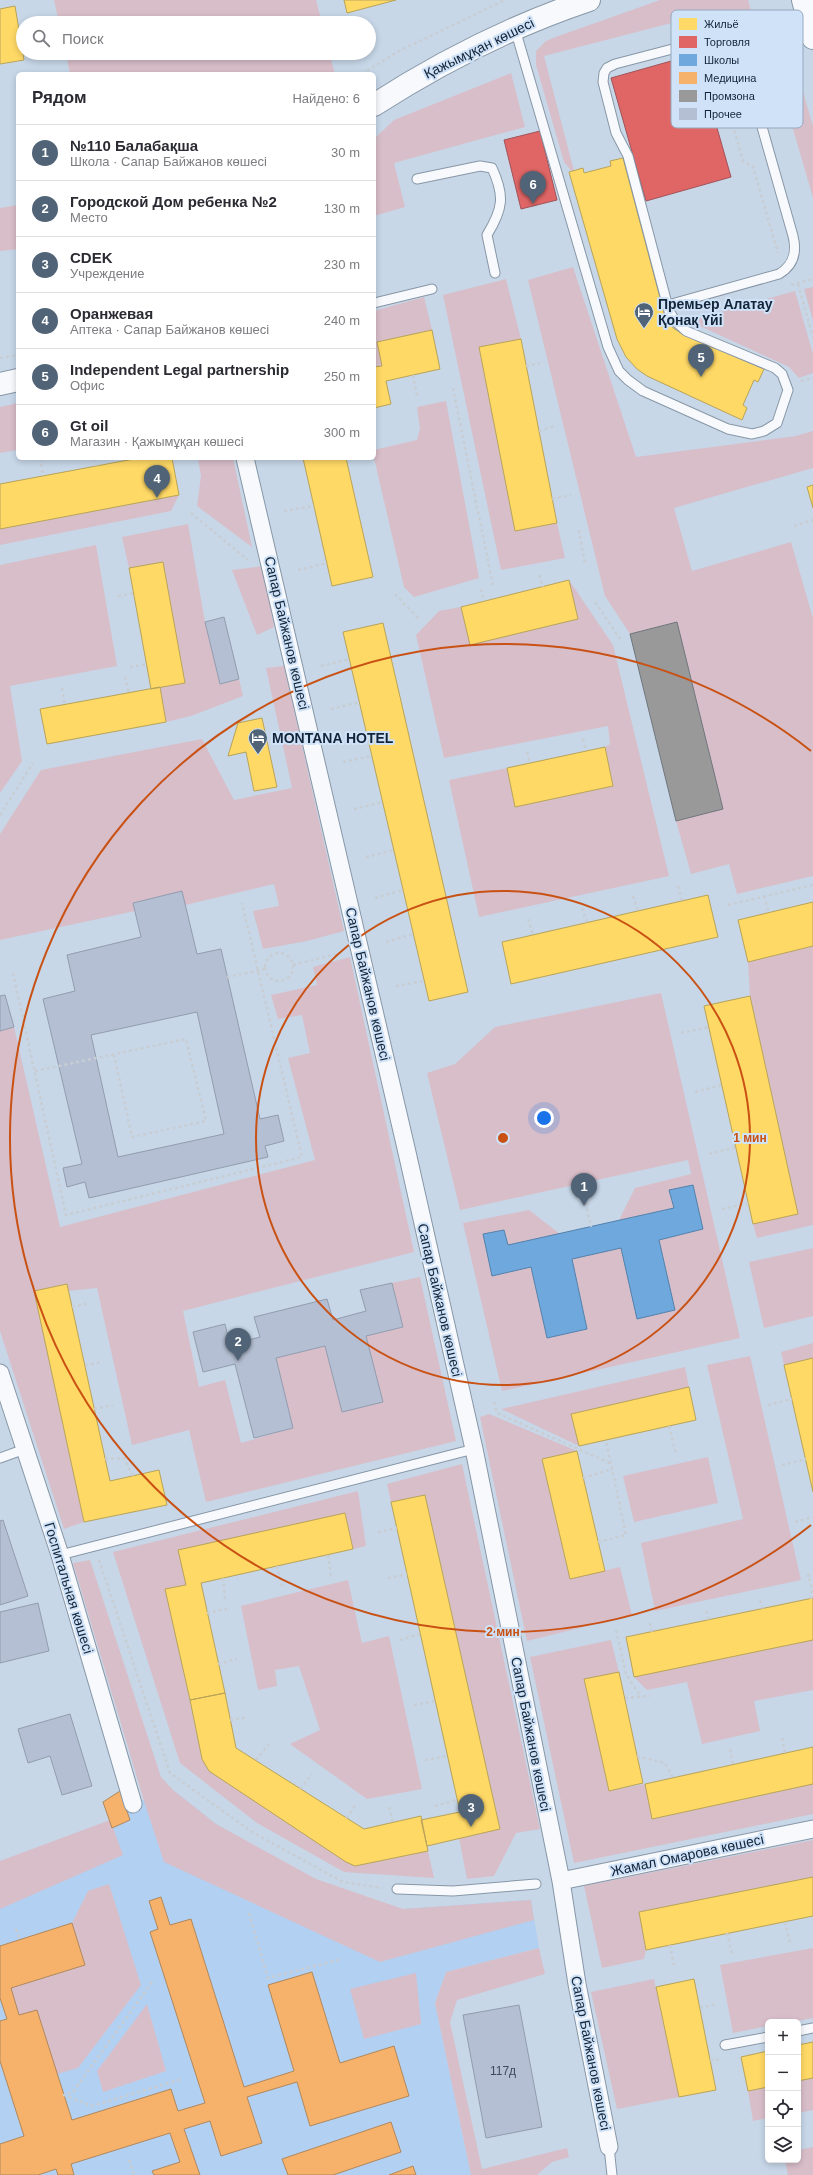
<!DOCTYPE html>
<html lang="ru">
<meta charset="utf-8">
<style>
:root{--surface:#fff;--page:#f2f2f3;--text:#2b2b33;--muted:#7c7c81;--line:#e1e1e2;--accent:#516376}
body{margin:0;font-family:Arial,sans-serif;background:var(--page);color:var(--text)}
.controls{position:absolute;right:12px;bottom:12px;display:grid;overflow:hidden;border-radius:6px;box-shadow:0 2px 6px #0003}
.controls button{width:36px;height:36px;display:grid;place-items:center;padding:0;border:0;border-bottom:1px solid var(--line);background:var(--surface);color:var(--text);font:20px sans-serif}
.you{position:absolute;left:544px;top:1118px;width:14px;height:14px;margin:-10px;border:3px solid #fff;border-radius:50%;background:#1a73e8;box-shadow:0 0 0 6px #1a73e833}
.badge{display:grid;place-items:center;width:26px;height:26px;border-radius:50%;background:var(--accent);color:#fff;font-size:13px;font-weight:700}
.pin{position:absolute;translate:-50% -33px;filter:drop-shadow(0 1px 2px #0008)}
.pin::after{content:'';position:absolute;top:21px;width:14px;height:12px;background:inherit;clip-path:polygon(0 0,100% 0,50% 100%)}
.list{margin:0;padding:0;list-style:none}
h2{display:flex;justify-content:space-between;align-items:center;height:52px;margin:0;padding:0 16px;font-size:17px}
h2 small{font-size:13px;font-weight:400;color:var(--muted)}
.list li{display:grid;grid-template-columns:26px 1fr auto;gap:12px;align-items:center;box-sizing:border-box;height:56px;padding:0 16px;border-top:1px solid var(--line)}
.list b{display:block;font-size:15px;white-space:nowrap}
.list p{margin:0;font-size:13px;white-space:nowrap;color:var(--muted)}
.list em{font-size:13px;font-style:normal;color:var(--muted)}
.icon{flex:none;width:22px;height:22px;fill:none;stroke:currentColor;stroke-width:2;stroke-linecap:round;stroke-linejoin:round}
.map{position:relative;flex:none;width:813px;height:2175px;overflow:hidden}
.search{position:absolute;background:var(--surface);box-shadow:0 2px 6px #0003;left:16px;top:16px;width:360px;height:44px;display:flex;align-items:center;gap:10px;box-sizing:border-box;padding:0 14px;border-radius:22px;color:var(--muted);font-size:15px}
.panel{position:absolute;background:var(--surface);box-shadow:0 2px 6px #0003;left:16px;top:72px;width:360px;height:388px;border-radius:6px}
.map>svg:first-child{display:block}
.built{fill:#b2d0f1}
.green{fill:#d8bec9}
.homes{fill:#ffd966;stroke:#b8a358}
.shops{fill:#e06666;stroke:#a25258}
.schools{fill:#6fa8dc;stroke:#5380ab}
.health{fill:#f6b26b;stroke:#b1875c}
.industry{fill:#999;stroke:#70767c}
.building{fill:#b4bfd3;stroke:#929cae;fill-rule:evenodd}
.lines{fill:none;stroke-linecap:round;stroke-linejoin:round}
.lane-casing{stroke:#8797a7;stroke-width:11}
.street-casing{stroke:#8797a7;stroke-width:19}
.secondary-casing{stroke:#8797a7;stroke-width:24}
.path{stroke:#c8cdd3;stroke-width:2.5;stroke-dasharray:3 3;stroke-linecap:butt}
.lane{stroke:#f7f9fc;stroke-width:9}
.street{stroke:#f7f9fc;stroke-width:17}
.secondary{stroke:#f7f9fc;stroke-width:22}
.ring{fill:none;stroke:#c85113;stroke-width:2}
.labels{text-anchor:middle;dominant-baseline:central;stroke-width:4;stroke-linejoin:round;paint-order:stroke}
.number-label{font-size:12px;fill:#3c4c60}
.street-label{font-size:14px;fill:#112438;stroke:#cfe2f7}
.poi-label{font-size:14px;font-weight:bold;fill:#112438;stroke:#cfe2f7;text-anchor:start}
.key{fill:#cfe2f7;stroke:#96a9be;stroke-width:1}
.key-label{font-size:11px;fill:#112438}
.centre{fill:#c85113;stroke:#cfe2f7;stroke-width:2}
.ring-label{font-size:12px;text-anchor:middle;font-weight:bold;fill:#c85113;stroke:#cfe2f7;stroke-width:4;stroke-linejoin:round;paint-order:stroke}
</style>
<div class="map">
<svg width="813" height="2175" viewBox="0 0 813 2175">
<rect width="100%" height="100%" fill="#c7d7e8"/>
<!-- built -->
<path class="built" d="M 173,1790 L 284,1877 L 359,1912 L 531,1900 L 539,1948 L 446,1972 L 435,2003 L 471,2175 L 0,2175 L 0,1861 L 112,1828 L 130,1820 L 125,1806 Z"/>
<!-- green -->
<path class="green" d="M 54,0 L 316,0 L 322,23 L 59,23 Z
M 660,0 L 748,0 L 756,31 L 726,40 L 718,11 L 544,56 L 575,175 L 564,162 L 536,65 L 536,51 L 546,41 L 553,38 Z
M 66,53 L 329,53 L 335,74 L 70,74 Z
M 511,73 L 525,127 L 394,163 L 405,207 L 374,216 L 374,139 L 394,120 Z
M 801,85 L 813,126 L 813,198 L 782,91 Z
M 18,205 L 18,249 L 0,251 L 0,208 Z
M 573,267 L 636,457 L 796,436 L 813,431 L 813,468 L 674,508 L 692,571 L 791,542 L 813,618 L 813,876 L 737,894 L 729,864 L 691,874 L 676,821 L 723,809 L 677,623 L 630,634 L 605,596 L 528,280 Z
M 506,279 L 521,339 L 479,347 L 515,531 L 557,523 L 565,558 L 501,570 L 443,295 Z
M 813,287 L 813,321 L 804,289 Z
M 795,291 L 813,354 L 813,373 L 799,378 L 789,367 L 689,321 Z
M 424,297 L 432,330 L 377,342 L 382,366 L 374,367 L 374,311 Z
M 446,401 L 479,578 L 414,597 L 404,587 L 374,458 L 374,450 L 417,440 L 420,429 L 417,407 Z
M 18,403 L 18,450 L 0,453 L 0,407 Z
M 198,458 L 233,458 L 252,547 L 197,506 L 201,476 Z
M 179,495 L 171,511 L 0,545 L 0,529 Z
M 188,524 L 205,622 L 220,684 L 239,679 L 243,696 L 191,716 L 166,722 L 160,687 L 185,683 L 163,563 L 129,568 L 122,537 Z
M 96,545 L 117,666 L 10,686 L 22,761 L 0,793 L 0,565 Z
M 263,566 L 274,627 L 257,635 L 232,570 Z
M 569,580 L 613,645 L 669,876 L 479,917 L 449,780 L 507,768 L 515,807 L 613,786 L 605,747 L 610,744 L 608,726 L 444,758 L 416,635 L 439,611 L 461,607 L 470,645 L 578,619 Z
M 284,666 L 344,931 L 307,941 L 263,949 L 253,911 L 279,906 L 274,884 L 185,905 L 182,892 L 133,903 L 135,911 L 0,940 L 0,834 L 41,770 L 202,739 L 234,800 L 292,788 L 266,668 Z
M 813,946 L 813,1225 L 757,1238 L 753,1224 L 798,1214 L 750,996 L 748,962 Z
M 350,957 L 414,1252 L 183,1311 L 199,1387 L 225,1380 L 241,1443 L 293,1428 L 276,1358 L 325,1346 L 342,1412 L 383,1402 L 366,1336 L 403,1327 L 392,1283 L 420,1277 L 456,1441 L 206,1502 L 189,1430 L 132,1445 L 97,1288 L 68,1291 L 66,1284 L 34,1291 L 84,1522 L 64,1529 L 0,1331 L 0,1031 L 14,1027 L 60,1227 L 315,1160 L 288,1058 L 310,1053 L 302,1015 L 278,1019 L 271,995 L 317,985 L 313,967 Z
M 661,993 L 740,1338 L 502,1391 L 463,1223 L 529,1210 L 560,1234 L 508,1245 L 504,1230 L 483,1234 L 492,1276 L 531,1267 L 547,1338 L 587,1329 L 572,1259 L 621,1248 L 637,1318 L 674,1310 L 659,1240 L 703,1229 L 693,1185 L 670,1190 L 674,1208 L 619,1220 L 635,1188 L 691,1174 L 688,1160 L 460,1210 L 427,1073 L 455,1064 L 495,1027 Z
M 813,1248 L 813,1316 L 764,1328 L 749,1262 Z
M 813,1343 L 813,1358 L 784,1365 L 781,1352 Z
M 750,1356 L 801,1580 L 655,1611 L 641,1543 L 743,1519 L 707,1365 Z
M 685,1367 L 689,1387 L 572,1414 L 579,1446 L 501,1409 Z
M 489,1414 L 577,1451 L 542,1459 L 570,1579 L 620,1567 L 632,1615 L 527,1641 L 480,1417 Z
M 708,1457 L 718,1503 L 634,1522 L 623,1476 Z
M 462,1464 L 540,1829 L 516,1833 L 494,1876 L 467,1879 L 459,1838 L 500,1828 L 425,1495 L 391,1502 L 387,1484 Z
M 358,1491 L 366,1546 L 353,1549 L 345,1513 L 186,1585 L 166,1589 L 202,1759 L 209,1771 L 355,1866 L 428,1851 L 434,1878 L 344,1872 L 257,1823 L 180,1763 L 113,1552 Z
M 90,1560 L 161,1777 L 173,1790 L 216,1824 L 316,1879 L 403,1909 L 531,1900 L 534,1920 L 380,1962 L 164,1862 L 144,1801 L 73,1563 Z
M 348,1580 L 362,1643 L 389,1636 L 422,1789 L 367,1799 L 290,1744 L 320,1730 L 299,1666 L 275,1670 L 277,1686 L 258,1690 L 241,1606 Z
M 611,1640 L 619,1672 L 584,1680 L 609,1791 L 645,1784 L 653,1819 L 813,1784 L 813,1814 L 574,1863 L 530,1657 Z
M 813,1640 L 813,1690 L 754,1701 L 760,1731 L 702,1744 L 687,1682 L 647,1690 L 634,1677 Z
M 110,1820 L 123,1855 L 0,1909 L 0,1861 Z
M 813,1840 L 813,1877 L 639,1912 L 646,1950 L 644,1959 L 602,1968 L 584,1886 Z
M 109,1884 L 141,1985 L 78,2068 L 57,2074 L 37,2010 L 19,2015 L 11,1988 L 85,1965 L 72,1923 L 88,1891 Z
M 539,1948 L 545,1974 L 457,2000 L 450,2022 L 482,2169 L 567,2148 L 569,2157 L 552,2162 L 537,2175 L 471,2175 L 435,2003 L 446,1972 Z
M 813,1948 L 813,2018 L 792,2022 L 768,2022 L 768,2026 L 733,2033 L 720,1965 Z
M 416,1973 L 421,2024 L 364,2039 L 350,1989 Z
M 654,1979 L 679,2097 L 617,2109 L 591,1992 Z
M 147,2004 L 166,2071 L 103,2092 L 97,2071 Z
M 813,2078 L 813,2110 L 798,2113 L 798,2081 Z
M 768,2087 L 768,2118 L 753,2121 L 748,2091 Z
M 813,2147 L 813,2175 L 788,2175 L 785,2160 L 798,2160 L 798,2150 Z"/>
<!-- homes -->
<path class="homes" d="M 344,0 L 396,0 L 347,13 Z
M 15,6 L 24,60 L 0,64 L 0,9 Z
M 623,158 L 664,313 L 668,321 L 673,328 L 681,333 L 764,369 L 758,382 L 754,380 L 743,405 L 747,408 L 742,420 L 647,376 L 637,369 L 626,357 L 617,339 L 569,172 L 583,168 L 584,173 L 611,166 L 610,161 Z
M 432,330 L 440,369 L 386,381 L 391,404 L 374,408 L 374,367 L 382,366 L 377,342 Z
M 521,339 L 557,523 L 515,531 L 479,347 Z
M 139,458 L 172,458 L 179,495 L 0,529 L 0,484 Z
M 303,458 L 346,458 L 373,577 L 332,586 Z
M 813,485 L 813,508 L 807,487 Z
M 163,562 L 185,683 L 151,689 L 129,568 Z
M 569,580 L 578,619 L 470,645 L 461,607 Z
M 383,623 L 468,992 L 429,1001 L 343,632 Z
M 160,687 L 166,722 L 47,744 L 40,709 Z
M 262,718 L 277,787 L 254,791 L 246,752 L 228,756 L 238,723 Z
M 605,747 L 613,786 L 515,807 L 507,768 Z
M 708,895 L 718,937 L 511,984 L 502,942 Z
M 813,902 L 813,946 L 748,962 L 738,920 Z
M 750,996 L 798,1214 L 753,1224 L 704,1006 Z
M 67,1284 L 110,1481 L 159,1470 L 167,1505 L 84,1522 L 34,1291 Z
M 813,1358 L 813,1492 L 784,1365 Z
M 689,1387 L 696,1420 L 579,1446 L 571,1414 Z
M 577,1451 L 605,1571 L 570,1579 L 542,1459 Z
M 425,1495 L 500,1829 L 427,1846 L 421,1820 L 460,1812 L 391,1502 Z
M 345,1513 L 353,1549 L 201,1583 L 225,1693 L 190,1700 L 165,1589 L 186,1585 L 178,1550 Z
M 813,1598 L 813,1640 L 634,1677 L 626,1637 Z
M 619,1672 L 643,1783 L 609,1791 L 584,1679 Z
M 225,1693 L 236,1748 L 364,1829 L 421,1816 L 428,1851 L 355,1866 L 346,1862 L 209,1771 L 202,1759 L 190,1700 Z
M 813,1747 L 813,1784 L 652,1819 L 645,1784 Z
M 813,1877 L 813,1916 L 646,1950 L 639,1912 Z
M 694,1979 L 716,2090 L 679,2097 L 656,1987 Z
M 813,2042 L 813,2078 L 798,2081 L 798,2045 Z
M 768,2051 L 768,2087 L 748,2091 L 741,2057 Z"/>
<!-- shops -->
<path class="shops" d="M 696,54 L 731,177 L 646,201 L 611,78 Z
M 540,131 L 557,200 L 521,209 L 504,140 Z"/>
<!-- schools -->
<path class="schools" d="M 693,1185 L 703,1229 L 659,1240 L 675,1310 L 637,1319 L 621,1248 L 572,1259 L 587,1329 L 547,1338 L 531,1267 L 492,1276 L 483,1234 L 504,1230 L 508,1245 L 674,1208 L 669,1190 Z"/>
<!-- health -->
<path class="health" d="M 120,1791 L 130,1820 L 112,1828 L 103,1802 Z
M 161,1897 L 170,1925 L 191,1919 L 244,2087 L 294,2071 L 268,1985 L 312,1972 L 340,2063 L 394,2046 L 409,2096 L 310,2126 L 297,2082 L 247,2097 L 262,2143 L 221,2156 L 210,2121 L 184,2129 L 200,2175 L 154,2175 L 152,2171 L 180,2162 L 170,2133 L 71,2164 L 74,2175 L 58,2175 L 56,2169 L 38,2175 L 0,2175 L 0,2144 L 24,2136 L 0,2061 L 0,2021 L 7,2019 L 0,1998 L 0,1946 L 72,1923 L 85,1965 L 11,1988 L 19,2015 L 37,2010 L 72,2120 L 171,2089 L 178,2111 L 205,2103 L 150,1932 L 158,1929 L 149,1901 Z
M 391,2122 L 401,2152 L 333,2175 L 288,2175 L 282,2159 Z
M 413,2166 L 416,2175 L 389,2175 Z"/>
<!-- industry -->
<path class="industry" d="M 677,622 L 723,809 L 676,821 L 630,634 Z"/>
<!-- building -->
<path class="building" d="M 224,617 L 239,679 L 220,684 L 205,622 Z
M 182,891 L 197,954 L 221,949 L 260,1119 L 278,1115 L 284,1141 L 265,1146 L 268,1157 L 89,1198 L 85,1182 L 67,1187 L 63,1168 L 82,1164 L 43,999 L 75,991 L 67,955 L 141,937 L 133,903 ZM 197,1012 L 224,1134 L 118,1157 L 91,1035 Z
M 5,995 L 14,1027 L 0,1031 L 0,996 Z
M 392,1283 L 403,1327 L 366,1336 L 383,1402 L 342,1412 L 325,1346 L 276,1358 L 293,1428 L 254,1438 L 235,1364 L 203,1372 L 193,1332 L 225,1324 L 230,1345 L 260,1337 L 254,1317 L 327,1299 L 333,1320 L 366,1311 L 360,1290 Z
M 3,1520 L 28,1596 L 0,1605 L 0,1521 Z
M 38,1603 L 49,1651 L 0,1663 L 0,1612 Z
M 70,1714 L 92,1786 L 62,1795 L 50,1756 L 28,1763 L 18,1729 Z
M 519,2005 L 542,2127 L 486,2138 L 463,2015 Z"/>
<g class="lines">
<defs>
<path id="lane" d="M 515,29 L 608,347 L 619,371 L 628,380 L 643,391 L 728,429 L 752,434 L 764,431 L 777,423 L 788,390 L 782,374 L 775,368 L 686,331 L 676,322 L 669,311 L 628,156 L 616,133 L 603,82 L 604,73 L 607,68 L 615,64 L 684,46 L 734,48 L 809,25
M 417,179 L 480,166 L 492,168 C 505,196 503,209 487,235 L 495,273
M 374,303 L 432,289
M 668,305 L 779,274 C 794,265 797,252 793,236 L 739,46
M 0,1458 L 25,1449
M 60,1555 L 474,1449
M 397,1889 L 453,1891 L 536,1884
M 798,2031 L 813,2028
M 725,2045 L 768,2037
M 609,2147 L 612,2175"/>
<path id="street" d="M 245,458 L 406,1148 L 474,1449 L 561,1881 L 577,1984 L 609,2147
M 0,1373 L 60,1555 L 133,1804
M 561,1881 L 813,1829"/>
<path id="secondary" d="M 803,0 L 813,38
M 374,105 C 441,62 514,25 589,0
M 0,384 L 18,380"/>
</defs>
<!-- lane casing -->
<use href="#lane" class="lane-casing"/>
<!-- street casing -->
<use href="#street" class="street-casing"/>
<!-- secondary casing -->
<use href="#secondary" class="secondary-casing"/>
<!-- path -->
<path class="path" d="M 720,64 L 716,65 L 743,161 L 753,167 L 778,253
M 362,74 L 399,51 L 505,0
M 798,284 L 813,337
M 791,285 L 813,279
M 0,358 L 18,355
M 526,366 L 540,363
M 413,375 L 417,396
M 801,381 L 813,378
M 453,388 L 493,586
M 539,431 L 555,426
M 40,458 L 43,476
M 94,458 L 96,466
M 267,459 L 269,458
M 552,499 L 571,495
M 284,511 L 314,506
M 191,513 L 248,560
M 794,526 L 813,520
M 579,530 L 585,564
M 298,570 L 327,563
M 539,575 L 543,587
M 481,589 L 484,601
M 395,594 L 418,618
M 118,596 L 134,593
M 595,602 L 621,640
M 321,666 L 350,659
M 130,667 L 147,664
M 125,677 L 129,693
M 62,688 L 65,705
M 331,709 L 360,702
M 583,739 L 586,750
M 527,752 L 530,762
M 343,762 L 372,756
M 354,809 L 383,802
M 0,815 L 33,763
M 366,857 L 394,850
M 678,886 L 682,901
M 633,896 L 638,911
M 764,896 L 769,913
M 375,898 L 403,890
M 728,905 L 813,885
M 582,908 L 587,923
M 528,919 L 533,935
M 386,942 L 413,934
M265 967a14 14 0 1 1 28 0a14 14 0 1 1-28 0Z
M 293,965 L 341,953
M 13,973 L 66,1215 L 302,1157 L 242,903
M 227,977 L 265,969
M 396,986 L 424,981
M 681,1033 L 709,1027
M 35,1071 L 186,1039 L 206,1121 L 132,1137 L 114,1055
M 695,1092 L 722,1085
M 709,1154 L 736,1147
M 583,1191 L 591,1227
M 722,1209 L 749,1203
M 72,1307 L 90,1303
M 85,1365 L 103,1362
M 494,1402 L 497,1413 L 610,1463
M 768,1405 L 792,1399
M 94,1409 L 113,1405
M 669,1426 L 676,1454
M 105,1459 L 124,1458 L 133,1476
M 782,1465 L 806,1459
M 583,1478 L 612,1469 L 606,1440
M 795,1522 L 813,1517
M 378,1532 L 397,1528
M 598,1542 L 626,1535 L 612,1469
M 328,1555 L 331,1576
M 99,1560 L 170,1773 L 252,1832 L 343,1882 L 382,1888
M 277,1566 L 282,1586
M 223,1578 L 225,1599
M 388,1578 L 407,1574
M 811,1599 L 812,1589 L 808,1575 L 813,1577
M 760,1600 L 763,1609
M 706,1611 L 709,1620
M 207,1613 L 227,1609
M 650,1623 L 652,1632
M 616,1630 L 626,1674 L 641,1697
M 400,1640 L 420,1634
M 218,1664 L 237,1659
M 625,1698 L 650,1696
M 414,1705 L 435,1701
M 230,1720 L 248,1717
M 782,1738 L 785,1753
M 730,1749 L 733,1764
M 637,1756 L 665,1763 L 673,1778
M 256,1760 L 269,1744
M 425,1760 L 447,1756
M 300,1789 L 312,1774
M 435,1806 L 457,1800
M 389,1807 L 393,1823
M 346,1818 L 356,1805
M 249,1913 L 268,1978 L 342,1959
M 785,1922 L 790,1943
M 16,1929 L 20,1940
M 727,1933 L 732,1954
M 670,1945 L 674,1965
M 152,1982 L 73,2092 L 64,2095 L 92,2106 L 182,2079
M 700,2008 L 717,2004
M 710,2060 L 720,2059
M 129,2160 L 134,2175"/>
<!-- lane -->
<use href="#lane" class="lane"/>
<!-- street -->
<use href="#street" class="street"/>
<!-- secondary -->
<use href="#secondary" class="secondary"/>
</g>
<!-- distance rings -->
<g class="ring">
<circle cx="503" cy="1138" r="247"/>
<path d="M811 1525A494 494 0 1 1 811 751"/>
</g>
<!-- icons -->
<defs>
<symbol id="hotel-pin" viewBox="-11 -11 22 30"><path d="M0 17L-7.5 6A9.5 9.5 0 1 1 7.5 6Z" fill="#516376" stroke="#cfe2f7"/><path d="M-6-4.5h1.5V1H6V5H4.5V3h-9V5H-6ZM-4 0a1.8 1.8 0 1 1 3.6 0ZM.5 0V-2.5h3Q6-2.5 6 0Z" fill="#fff"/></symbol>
</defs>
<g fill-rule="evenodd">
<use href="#hotel-pin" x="633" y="301" width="22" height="30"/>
<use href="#hotel-pin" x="247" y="727" width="22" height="30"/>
</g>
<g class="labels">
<!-- number labels -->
<g class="number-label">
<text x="503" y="2071">117д</text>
</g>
<!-- street labels -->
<g class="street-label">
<text transform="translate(479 48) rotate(-26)">Қажымұқан көшесі</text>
<text transform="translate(287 633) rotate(77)">Сапар Байжанов көшесі</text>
<text transform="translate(368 984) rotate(77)">Сапар Байжанов көшесі</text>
<text transform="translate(440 1300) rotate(77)">Сапар Байжанов көшесі</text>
<text transform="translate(69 1588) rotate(73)">Госпитальная көшесі</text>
<text transform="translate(531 1734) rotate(79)">Сапар Байжанов көшесі</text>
<text transform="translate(687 1855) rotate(-12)">Жамал Омарова көшесі</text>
<text transform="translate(591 2053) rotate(79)">Сапар Байжанов көшесі</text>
</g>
<!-- poi labels -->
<g class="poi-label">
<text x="658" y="304">Премьер Алатау<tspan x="658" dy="16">Қонақ Үйі</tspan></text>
<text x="272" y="738">MONTANA HOTEL</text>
</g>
</g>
<!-- legend -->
<rect x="671" y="10" width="132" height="118" rx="6" class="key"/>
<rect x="679" y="18" width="18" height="12" fill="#ffd966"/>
<rect x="679" y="36" width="18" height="12" fill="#e06666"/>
<rect x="679" y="54" width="18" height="12" fill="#6fa8dc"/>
<rect x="679" y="72" width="18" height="12" fill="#f6b26b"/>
<rect x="679" y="90" width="18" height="12" fill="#999"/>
<rect x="679" y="108" width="18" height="12" fill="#b4bfd3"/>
<g class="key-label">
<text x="704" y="28">Жильё</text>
<text x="704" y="46">Торговля</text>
<text x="704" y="64">Школы</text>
<text x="704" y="82">Медицина</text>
<text x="704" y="100">Промзона</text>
<text x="704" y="118">Прочее</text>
</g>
<circle cx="503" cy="1138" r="6" class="centre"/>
<g class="ring-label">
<text x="750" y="1142">1 мин</text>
<text x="503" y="1636">2 мин</text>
</g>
</svg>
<div class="controls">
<button>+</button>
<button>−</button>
<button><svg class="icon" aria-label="locate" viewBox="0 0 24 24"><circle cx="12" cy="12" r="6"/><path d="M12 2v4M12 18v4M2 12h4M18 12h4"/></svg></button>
<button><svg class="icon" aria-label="layers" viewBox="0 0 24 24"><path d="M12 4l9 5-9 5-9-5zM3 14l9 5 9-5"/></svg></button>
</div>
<div class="you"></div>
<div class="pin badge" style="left:584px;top:1206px">1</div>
<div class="pin badge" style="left:238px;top:1361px">2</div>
<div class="pin badge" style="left:471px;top:1827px">3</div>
<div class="pin badge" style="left:157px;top:498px">4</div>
<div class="pin badge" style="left:701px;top:377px">5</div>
<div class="pin badge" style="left:533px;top:204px">6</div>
<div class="search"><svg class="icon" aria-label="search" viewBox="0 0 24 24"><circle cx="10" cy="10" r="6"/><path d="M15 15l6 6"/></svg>Поиск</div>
<section class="panel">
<h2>Рядом<small>Найдено: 6</small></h2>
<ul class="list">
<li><span class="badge">1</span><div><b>№110 Балабақша</b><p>Школа · Сапар Байжанов көшесі</p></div><em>30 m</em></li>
<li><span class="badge">2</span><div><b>Городской Дом ребенка №2</b><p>Место</p></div><em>130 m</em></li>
<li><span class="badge">3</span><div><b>CDEK</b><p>Учреждение</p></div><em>230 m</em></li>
<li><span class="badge">4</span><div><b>Оранжевая</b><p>Аптека · Сапар Байжанов көшесі</p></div><em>240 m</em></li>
<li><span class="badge">5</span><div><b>Independent Legal partnership</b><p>Офис</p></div><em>250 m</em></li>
<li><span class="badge">6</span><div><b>Gt oil</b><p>Магазин · Қажымұқан көшесі</p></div><em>300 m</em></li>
</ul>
</section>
</div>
